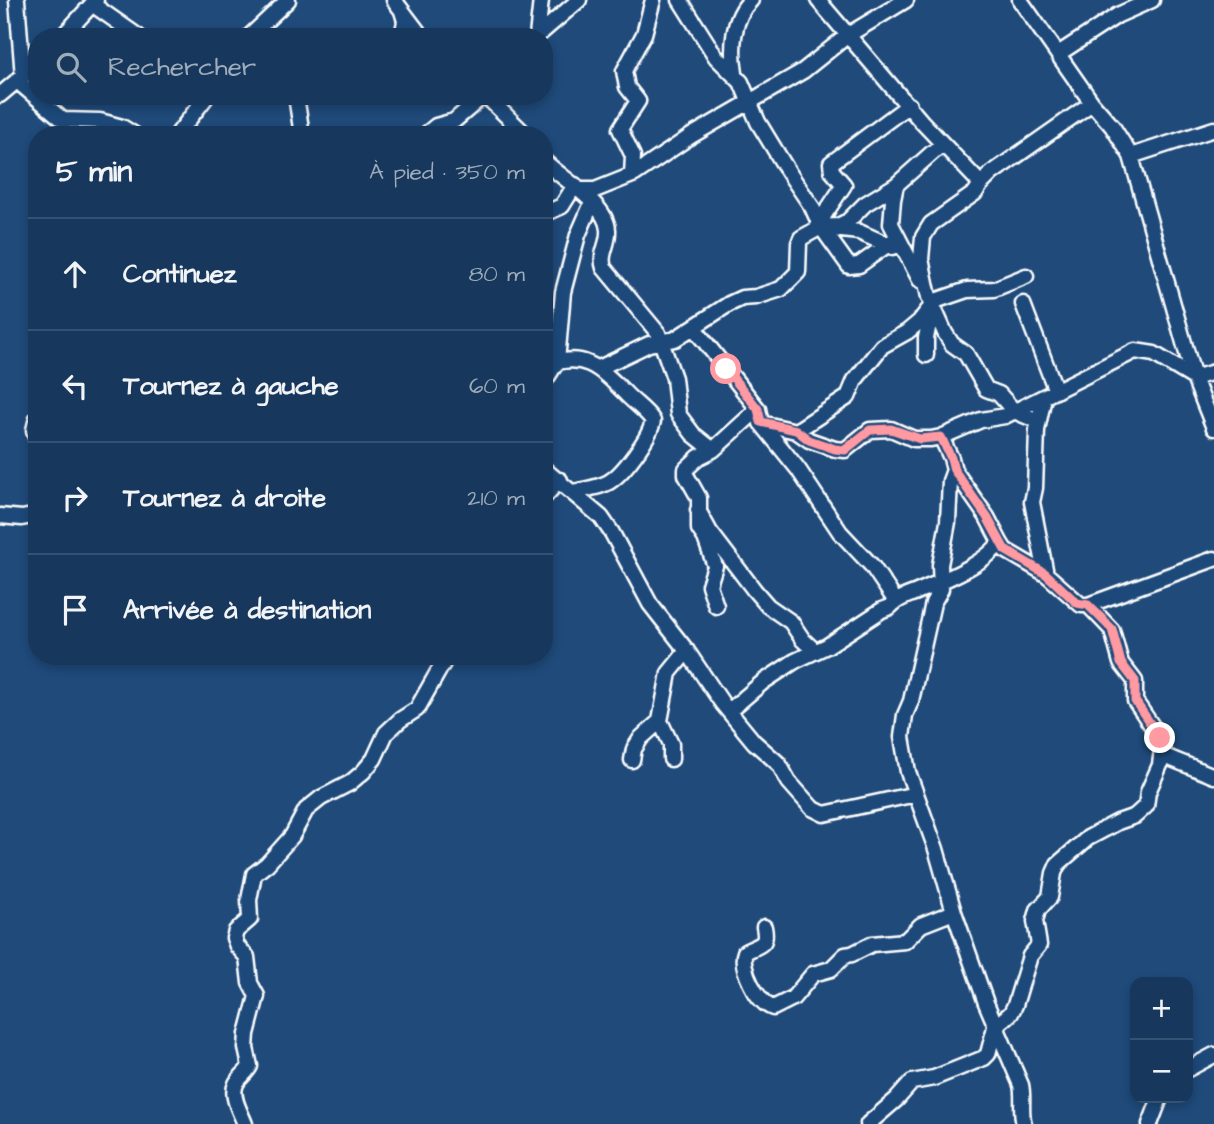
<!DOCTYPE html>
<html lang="fr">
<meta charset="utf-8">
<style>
:root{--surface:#17385c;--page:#244365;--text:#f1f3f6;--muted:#9eacbb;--line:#365272}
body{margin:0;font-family:"Architects Daughter",sans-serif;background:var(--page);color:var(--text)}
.controls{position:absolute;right:21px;bottom:21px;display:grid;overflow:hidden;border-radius:14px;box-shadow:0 4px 10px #0003}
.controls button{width:63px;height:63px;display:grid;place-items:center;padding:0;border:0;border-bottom:2px solid var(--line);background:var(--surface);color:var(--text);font:35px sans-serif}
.stop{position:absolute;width:21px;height:21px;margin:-16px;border:5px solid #ff9aa2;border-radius:50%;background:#fff}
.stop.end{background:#ff9aa2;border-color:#fff;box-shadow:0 2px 7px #0008}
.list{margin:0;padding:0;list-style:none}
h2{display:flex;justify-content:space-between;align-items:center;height:91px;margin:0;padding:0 28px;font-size:30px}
h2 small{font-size:23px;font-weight:400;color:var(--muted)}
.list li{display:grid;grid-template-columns:46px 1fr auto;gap:21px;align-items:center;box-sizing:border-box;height:112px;padding:0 28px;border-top:2px solid var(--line)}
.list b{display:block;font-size:26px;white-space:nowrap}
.list em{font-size:23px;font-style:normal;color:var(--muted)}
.icon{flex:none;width:38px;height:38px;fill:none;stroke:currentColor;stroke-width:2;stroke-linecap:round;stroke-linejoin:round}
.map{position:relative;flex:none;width:1214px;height:1124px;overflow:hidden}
.search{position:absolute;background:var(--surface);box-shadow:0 4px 10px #0003;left:28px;top:28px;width:525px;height:77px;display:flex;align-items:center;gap:18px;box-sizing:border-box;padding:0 24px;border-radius:28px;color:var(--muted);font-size:26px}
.panel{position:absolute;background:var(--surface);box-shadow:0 4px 10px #0003;left:28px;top:126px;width:525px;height:539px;border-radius:28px}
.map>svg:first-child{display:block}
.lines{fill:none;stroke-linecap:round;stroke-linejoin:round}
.minor-casing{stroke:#fff;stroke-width:19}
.minor{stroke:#1f4a7a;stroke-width:14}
.route{stroke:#ff9aa2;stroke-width:9}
</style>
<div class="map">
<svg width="1214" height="1124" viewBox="0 0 1214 1124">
<rect width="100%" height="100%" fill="#1f4a7a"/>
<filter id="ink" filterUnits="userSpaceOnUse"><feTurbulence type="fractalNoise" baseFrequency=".0143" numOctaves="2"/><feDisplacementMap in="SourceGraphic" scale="14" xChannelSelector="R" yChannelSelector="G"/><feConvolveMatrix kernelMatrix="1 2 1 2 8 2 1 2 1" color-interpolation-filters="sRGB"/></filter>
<g filter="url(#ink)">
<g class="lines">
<defs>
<path id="minor" d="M 17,0 L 23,77
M 394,0 L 422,37
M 680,0 L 716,57 L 741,82 L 758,122 L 789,173 L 812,207 L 821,227 L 849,266 L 859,265 L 897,238
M 818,0 L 921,121 L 981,184 L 992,173 L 1092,103
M 1020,0 L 1092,103 L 1112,126 L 1131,156 L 1194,378 L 1214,428
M 92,4 L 139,37
M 537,36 L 541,0
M 62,37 L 96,0
M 249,37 L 288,0
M 402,37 L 405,21 L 402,11
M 536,37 L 579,0
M 1058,54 L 1118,15 L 1152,0
M 735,73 C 731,49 732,18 751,0
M 17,81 L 63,120 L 100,121 L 122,127 L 135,135
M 0,95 L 37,64
M 296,96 L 302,135
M 486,96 L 526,135
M 177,135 L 207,96
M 425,135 L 436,126 L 454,121 L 483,96
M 1131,156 L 1214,129
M 544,161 C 561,178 607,204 608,230 C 609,245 599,254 604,268 L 658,333 L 674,378 L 678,414 L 693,434 L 713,450 L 758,409 L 761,423 L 796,431 L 809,440 L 835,449 L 845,450 L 870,430 L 891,429 L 914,439 L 931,439 L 941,437 L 981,420 L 1005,416 L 1135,351 L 1154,354 L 1194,378 L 1214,372
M 632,175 L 633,156 L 620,129 L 638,101 L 627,87 L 624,71 L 644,34 L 653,0
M 981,184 L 975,193 L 931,224 L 923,237 L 921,259 L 929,297 L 945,333 L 952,344 L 966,354 L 986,389 L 999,394 L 1014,411 L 1038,421
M 581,190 L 595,190 L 635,174 L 691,136 L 803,71 L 848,35 L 906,0
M 544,214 L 562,206 L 575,185
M 821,227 L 824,215 L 844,185 L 832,171 L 831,163 L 909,105
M 833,229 L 859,232 L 893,247
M 920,280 L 891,224 L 893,200 L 896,185 L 942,144
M 932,302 L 967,290 L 994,289 L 1026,276
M 1023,304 L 1056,391
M 694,328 L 758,409
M 926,355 L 926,338 L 932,309
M 544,367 C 582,350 599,367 625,393 C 634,403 646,410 653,421 C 650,437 622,476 607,483 C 597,488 585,489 574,492
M 599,368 L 649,344 L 675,339 L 729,304 L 742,298 L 756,297 L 781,289 L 798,272 L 799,243 L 801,238 L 821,227 L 838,226 L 848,221 L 865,204 L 896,185
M 544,382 L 557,362 L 563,292 L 578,235 L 592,203
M 1044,397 L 1037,430 L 1035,488 L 1032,502 L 1046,574
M 37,418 L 34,430 L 37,440
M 761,423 L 798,469 L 840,532 L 872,566 L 895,600
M 796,431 L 848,397 L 855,380 L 882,346 L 907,332 L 919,322 L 933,304
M 941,437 L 951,458 L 954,470 L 950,481 L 948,522 L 940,565 L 941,589 L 933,603 L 911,701 L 905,715 L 902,737 L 908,772 L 936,849 L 954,912 L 986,1003 L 1021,1085 C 1024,1098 1020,1111 1024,1124
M 713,450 L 699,457 L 686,469 L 686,475 L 699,498 L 699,529 L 705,538 L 715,566 L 709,585 L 716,606
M 544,469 L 601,517 L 612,533 L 650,604 L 687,651 L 722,703 L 754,742 L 779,764 L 789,782 L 812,808 L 824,814 L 916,794
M 544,497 L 560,480
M 698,510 L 710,532 L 755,591 L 768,606 L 791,622 L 803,640 L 815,651
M 0,516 L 22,518 L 37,515
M 1000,542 L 1005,550 L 1046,574 L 1081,605 L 1088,605 L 1214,559
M 729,711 L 763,682 L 795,661 L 827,646 L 882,610 L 890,607 C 897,598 908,596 919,591 C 942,581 986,564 1000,542 L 987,517 L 954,470
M 660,721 L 671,744 L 671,759
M 1162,755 L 1214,776
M 632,760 L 634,749 L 641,738 L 660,721 L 669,673 L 687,651
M 764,927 C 768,947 759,944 745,952 C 739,967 757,1003 773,1008 L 793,998 L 813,974 L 831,969 L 845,955 L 852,954 L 872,944 L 905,941 L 921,925 L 954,912
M 1188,1069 L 1214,1055
M 245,1124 C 241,1113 230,1096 236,1084 C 239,1077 247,1073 250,1066 L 246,1048 L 247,1034 L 257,996 L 250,983 L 247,957 L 237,946 L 234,938 L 236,931 L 250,919 L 249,900 L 254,874 L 267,864 L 292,836 L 306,810 L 321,798 L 350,783 L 363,772 L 374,759 L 386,733 L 400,720 L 417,709 L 447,656
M 868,1124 L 897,1099 L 912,1082 L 934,1078 L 984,1058 L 988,1054 L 995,1027 L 1011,1013 L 1015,1005 L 1030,956 L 1039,945 L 1035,921 L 1038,910 L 1050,897 L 1054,873 L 1058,864 L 1088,838 L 1118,822 L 1135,816 L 1146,806 L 1148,792 L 1160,765 L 1163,742 L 1135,701 L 1135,681 L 1121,663 L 1112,630 L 1088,605
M 1150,1124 L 1160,1098"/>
</defs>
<!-- minor casing -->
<use href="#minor" class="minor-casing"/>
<!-- minor -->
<use href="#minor" class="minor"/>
</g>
</g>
<g class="lines" filter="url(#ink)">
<!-- route -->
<path class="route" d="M 726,369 L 758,409 L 761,422 L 796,430 L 809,440 L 835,449 L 845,450 L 870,430 L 891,429 L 920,439 L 941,437 L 951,458 L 954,470 L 987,517 L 1005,550 L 1046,574 L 1077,603 L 1088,605 L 1112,629 L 1121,663 L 1135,681 L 1135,701 L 1160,738"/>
</g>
</svg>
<div class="controls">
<button>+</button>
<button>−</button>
</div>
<div class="stop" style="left:726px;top:369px"></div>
<div class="stop end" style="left:1160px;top:738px"></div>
<div class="search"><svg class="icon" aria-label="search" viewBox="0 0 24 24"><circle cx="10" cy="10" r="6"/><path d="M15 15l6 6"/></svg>Rechercher</div>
<section class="panel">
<h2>5 min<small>À pied · 350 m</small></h2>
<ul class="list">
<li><svg class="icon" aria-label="ahead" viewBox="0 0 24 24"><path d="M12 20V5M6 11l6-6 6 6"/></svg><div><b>Continuez</b></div><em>80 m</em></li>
<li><svg class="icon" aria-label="left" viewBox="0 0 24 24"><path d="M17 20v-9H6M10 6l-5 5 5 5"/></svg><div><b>Tournez à gauche</b></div><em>60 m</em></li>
<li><svg class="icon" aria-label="right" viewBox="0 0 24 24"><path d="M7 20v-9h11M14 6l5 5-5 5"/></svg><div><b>Tournez à droite</b></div><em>210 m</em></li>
<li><svg class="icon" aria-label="arrive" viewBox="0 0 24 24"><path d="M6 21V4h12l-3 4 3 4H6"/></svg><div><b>Arrivée à destination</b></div></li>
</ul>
</section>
</div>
